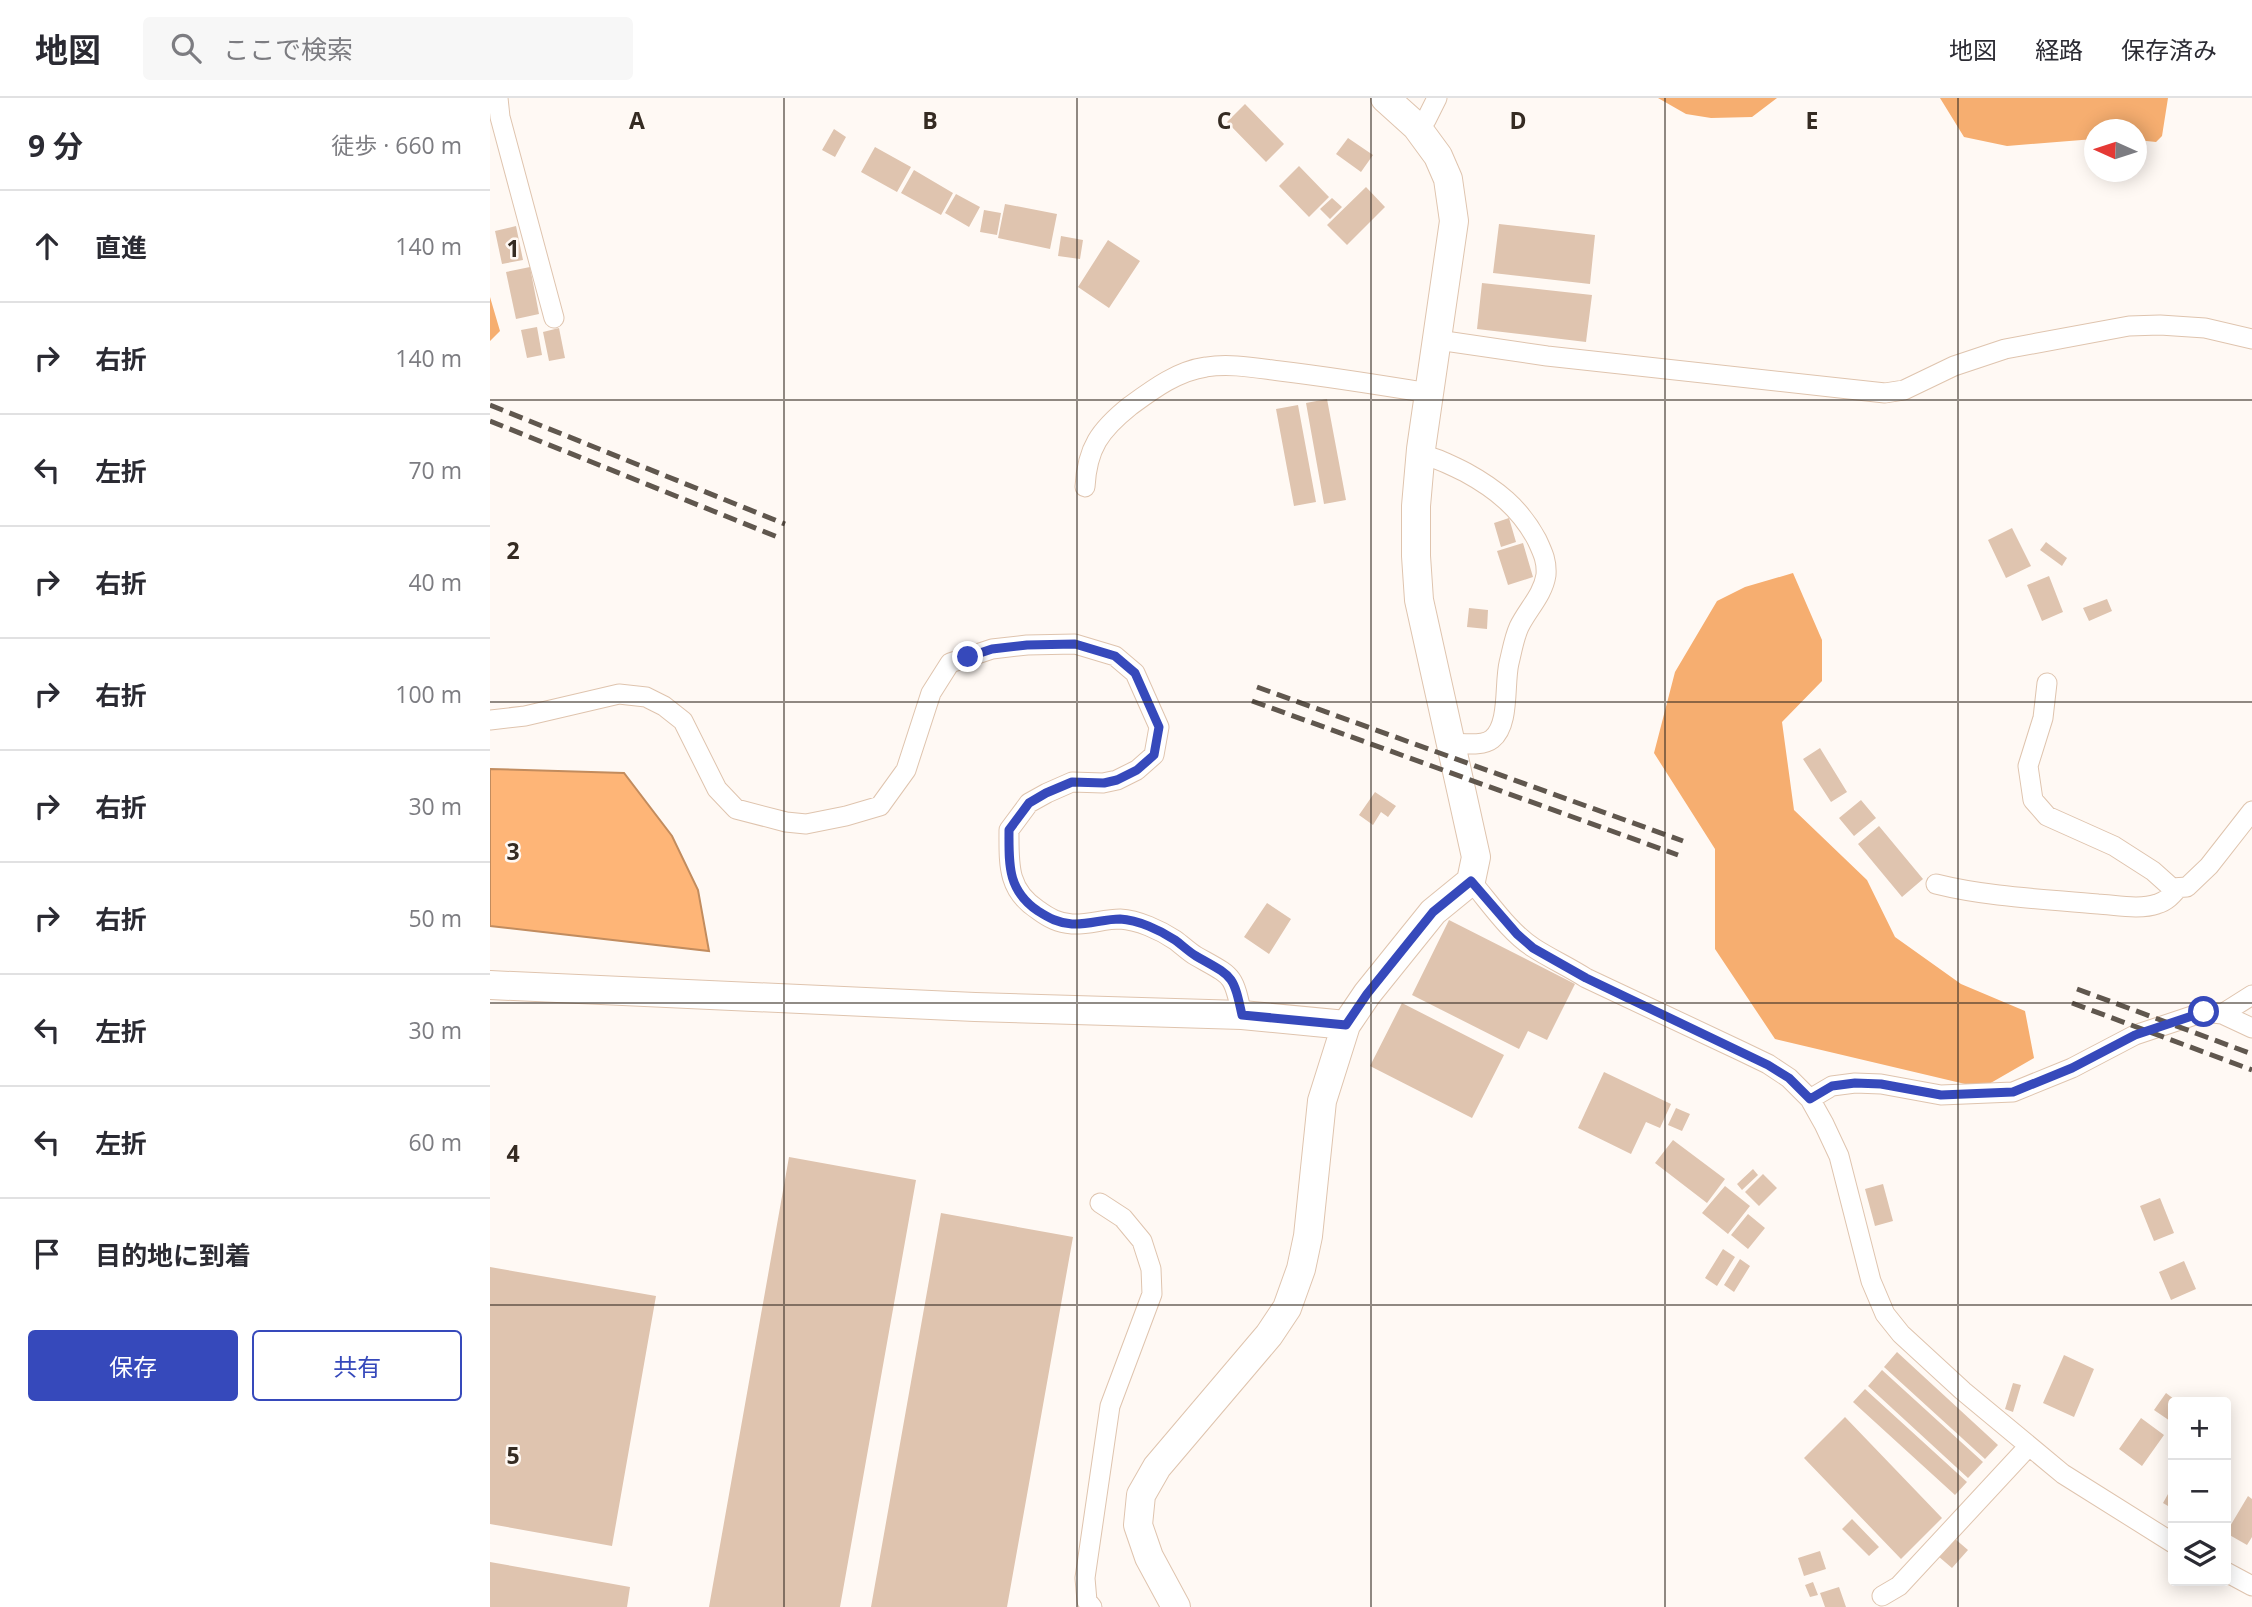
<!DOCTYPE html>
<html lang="ja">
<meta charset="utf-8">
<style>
:root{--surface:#fff;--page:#f7f7f7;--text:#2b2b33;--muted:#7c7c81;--line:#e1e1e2;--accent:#3649bb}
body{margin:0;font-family:"Open Sans","Noto Sans JP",sans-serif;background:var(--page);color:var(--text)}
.controls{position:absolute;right:21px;bottom:21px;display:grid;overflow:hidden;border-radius:7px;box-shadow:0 4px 18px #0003}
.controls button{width:63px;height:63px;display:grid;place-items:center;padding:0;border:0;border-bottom:2px solid var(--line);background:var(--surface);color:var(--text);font:35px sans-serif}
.compass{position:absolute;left:1594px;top:21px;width:63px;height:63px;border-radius:50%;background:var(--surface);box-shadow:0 4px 18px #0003;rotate:273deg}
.stop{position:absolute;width:21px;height:21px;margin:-16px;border:5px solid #3649bb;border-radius:50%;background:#fff}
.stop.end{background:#3649bb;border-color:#fff;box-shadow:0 2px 7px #0008}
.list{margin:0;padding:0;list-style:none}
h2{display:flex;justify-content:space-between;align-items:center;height:91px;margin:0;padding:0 28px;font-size:30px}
h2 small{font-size:23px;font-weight:400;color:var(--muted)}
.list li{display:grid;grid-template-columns:46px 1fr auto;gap:21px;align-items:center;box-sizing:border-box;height:112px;padding:0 28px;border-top:2px solid var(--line)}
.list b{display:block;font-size:26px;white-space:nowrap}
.list em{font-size:23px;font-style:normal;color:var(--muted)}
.actions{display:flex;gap:14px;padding:21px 28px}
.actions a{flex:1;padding:16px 0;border:2px solid var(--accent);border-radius:7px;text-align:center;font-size:24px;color:var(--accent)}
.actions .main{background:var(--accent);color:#fff}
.icon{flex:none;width:38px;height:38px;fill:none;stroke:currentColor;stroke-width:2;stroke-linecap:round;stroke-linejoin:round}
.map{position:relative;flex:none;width:1762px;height:1509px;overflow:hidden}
header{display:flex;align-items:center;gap:42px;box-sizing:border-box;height:98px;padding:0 35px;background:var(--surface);border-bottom:2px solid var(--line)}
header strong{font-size:33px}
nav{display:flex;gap:38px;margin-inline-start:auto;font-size:24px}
.search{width:490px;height:63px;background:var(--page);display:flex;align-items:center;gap:18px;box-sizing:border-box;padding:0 24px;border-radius:7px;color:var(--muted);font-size:26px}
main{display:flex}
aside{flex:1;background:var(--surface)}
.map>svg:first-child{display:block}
.forest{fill:#f6ae70}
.water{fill:#feb577;stroke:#c28c5e;stroke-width:2}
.building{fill:#dfc4af}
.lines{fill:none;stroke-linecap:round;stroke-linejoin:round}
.street-casing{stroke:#dfc4ae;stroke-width:21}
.secondary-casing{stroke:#dfc4ae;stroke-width:30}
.street{stroke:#fff;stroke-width:19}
.secondary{stroke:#fff;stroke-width:28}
.rail{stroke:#60574e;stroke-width:5;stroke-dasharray:14 7;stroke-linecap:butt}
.route{stroke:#3649bb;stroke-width:9}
.grid{fill:none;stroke:#352b22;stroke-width:2;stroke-opacity:0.55}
.grid-label{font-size:23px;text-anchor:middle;font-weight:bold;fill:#352b22;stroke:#fff9f4;stroke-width:5;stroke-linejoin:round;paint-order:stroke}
</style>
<header>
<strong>地図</strong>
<div class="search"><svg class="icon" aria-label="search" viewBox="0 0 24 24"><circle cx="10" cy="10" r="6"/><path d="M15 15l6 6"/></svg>ここで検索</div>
<nav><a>地図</a><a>経路</a><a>保存済み</a></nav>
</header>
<main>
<aside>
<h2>9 分<small>徒歩 · 660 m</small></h2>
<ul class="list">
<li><svg class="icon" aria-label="ahead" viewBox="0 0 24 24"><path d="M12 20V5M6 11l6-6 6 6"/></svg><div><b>直進</b></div><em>140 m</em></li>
<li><svg class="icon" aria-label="right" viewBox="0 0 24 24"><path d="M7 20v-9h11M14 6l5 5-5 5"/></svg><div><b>右折</b></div><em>140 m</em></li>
<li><svg class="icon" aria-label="left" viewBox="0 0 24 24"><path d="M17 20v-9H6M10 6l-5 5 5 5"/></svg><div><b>左折</b></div><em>70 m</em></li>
<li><svg class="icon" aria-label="right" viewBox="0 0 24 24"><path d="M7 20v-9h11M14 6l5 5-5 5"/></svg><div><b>右折</b></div><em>40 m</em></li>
<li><svg class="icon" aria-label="right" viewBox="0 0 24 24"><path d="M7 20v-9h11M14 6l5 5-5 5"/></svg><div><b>右折</b></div><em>100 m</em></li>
<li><svg class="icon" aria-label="right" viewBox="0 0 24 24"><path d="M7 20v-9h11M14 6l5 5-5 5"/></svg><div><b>右折</b></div><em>30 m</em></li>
<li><svg class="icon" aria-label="right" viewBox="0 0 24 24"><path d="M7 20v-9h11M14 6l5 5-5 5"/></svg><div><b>右折</b></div><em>50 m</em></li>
<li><svg class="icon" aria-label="left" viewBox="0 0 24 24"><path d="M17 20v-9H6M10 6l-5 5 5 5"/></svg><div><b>左折</b></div><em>30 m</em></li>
<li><svg class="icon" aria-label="left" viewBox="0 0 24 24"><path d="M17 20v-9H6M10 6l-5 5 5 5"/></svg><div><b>左折</b></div><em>60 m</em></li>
<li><svg class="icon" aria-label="arrive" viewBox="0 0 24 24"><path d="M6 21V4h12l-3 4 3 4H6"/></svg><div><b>目的地に到着</b></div></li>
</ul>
<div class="actions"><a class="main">保存</a><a>共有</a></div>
</aside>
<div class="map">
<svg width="1762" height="1509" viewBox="0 0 1762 1509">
<rect width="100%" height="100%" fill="#fff9f4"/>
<!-- forest -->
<path class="forest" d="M 1168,0 L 1287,0 L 1262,19 L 1221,20 L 1196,16 Z
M 1450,0 L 1678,0 L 1672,38 L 1666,44 L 1647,42 L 1646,32 L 1604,32 L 1604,41 L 1517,48 L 1474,39 Z
M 0,199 L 10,233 L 0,243 Z
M 1303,475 L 1332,542 L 1332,583 L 1292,624 L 1304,712 L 1377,782 L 1405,839 L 1471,886 L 1535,913 L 1544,960 L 1492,990 L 1285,941 L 1225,851 L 1225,751 L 1164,655 L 1185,574 L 1227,503 L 1255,489 Z"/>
<!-- water -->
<path class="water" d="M 0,671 L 134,675 L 182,738 L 208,792 L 219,853 L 0,828 Z"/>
<!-- building -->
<path class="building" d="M 755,6 L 794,46 L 776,64 L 737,24 Z
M 344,31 L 356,39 L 345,59 L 332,52 Z
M 858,40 L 883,57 L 871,74 L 846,56 Z
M 385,49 L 421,69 L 407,94 L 371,74 Z
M 809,68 L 839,99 L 819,119 L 789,88 Z
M 424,72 L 463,95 L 451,117 L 411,95 Z
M 876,89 L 895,109 L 857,147 L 837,127 Z
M 466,96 L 490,109 L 479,129 L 455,115 Z
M 842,100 L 852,109 L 840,121 L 830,111 Z
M 515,106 L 567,116 L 560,151 L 508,140 Z
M 494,112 L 511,115 L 507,137 L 490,134 Z
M 1009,126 L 1105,137 L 1100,186 L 1003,175 Z
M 26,128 L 33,162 L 12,166 L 5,133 Z
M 571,138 L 593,142 L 590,161 L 568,158 Z
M 618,142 L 650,163 L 619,210 L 588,189 Z
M 40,169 L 49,216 L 26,221 L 16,174 Z
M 992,185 L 1102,197 L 1096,244 L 987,231 Z
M 47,229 L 52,257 L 37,260 L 31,232 Z
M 69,230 L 75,260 L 59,263 L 53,234 Z
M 837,301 L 856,402 L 834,406 L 816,305 Z
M 808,307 L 826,404 L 804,408 L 786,311 Z
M 1019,420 L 1026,444 L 1011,449 L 1004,425 Z
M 1522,430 L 1541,468 L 1516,480 L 1498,442 Z
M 1556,444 L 1577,460 L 1572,468 L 1550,452 Z
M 1033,445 L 1043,479 L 1018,487 L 1007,453 Z
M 1559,478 L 1573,514 L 1552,523 L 1537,487 Z
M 1617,501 L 1622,513 L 1599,523 L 1593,510 Z
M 979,510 L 998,512 L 997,531 L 977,529 Z
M 1330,650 L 1357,694 L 1341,704 L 1313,661 Z
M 885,694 L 906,708 L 898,719 L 891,714 L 883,727 L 869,717 Z
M 1371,702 L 1386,720 L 1364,738 L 1349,720 Z
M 1389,728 L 1433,781 L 1412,799 L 1368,746 Z
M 777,805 L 801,821 L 779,856 L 754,839 Z
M 959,822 L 1085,886 L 1057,942 L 1038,933 L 1029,951 L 922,897 Z
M 912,905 L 1014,957 L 982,1020 L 880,968 Z
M 1114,974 L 1181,1006 L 1170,1030 L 1156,1024 L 1141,1056 L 1088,1030 Z
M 1186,1010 L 1200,1016 L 1192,1033 L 1178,1027 Z
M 1183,1042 L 1235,1081 L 1217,1105 L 1165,1065 Z
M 299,1059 L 426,1082 L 350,1509 L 219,1509 Z
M 1263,1071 L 1268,1077 L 1252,1092 L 1247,1086 Z
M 1273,1076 L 1287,1090 L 1269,1108 L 1255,1094 Z
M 1393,1086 L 1403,1123 L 1385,1128 L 1375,1091 Z
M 1235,1088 L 1260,1108 L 1238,1136 L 1212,1115 Z
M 1670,1100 L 1684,1135 L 1664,1143 L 1650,1108 Z
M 451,1115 L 583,1139 L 517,1509 L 381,1509 Z
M 1258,1116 L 1275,1130 L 1258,1151 L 1241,1137 Z
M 1233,1151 L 1245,1159 L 1227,1188 L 1215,1180 Z
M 1250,1161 L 1260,1168 L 1244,1194 L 1234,1187 Z
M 1694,1163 L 1706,1191 L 1681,1202 L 1669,1174 Z
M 0,1169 L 166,1198 L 122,1448 L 0,1426 Z
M 1407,1254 L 1508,1347 L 1495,1361 L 1394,1269 Z
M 1574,1257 L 1604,1271 L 1584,1319 L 1553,1305 Z
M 1392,1272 L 1493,1364 L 1478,1380 L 1378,1288 Z
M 1523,1285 L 1531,1287 L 1523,1314 L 1515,1311 Z
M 1375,1291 L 1477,1384 L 1465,1397 L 1363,1304 Z
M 1676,1295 L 1688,1304 L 1683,1304 L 1683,1325 L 1664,1312 Z
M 1355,1319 L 1452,1420 L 1411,1461 L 1314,1360 Z
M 1651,1320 L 1674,1337 L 1652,1368 L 1629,1351 Z
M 1683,1387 L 1683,1411 L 1673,1405 Z
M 1758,1398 L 1762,1401 L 1762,1439 L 1757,1447 L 1736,1435 Z
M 1362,1421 L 1389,1449 L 1379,1458 L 1352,1431 Z
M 1464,1440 L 1478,1452 L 1462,1470 L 1448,1458 Z
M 1330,1453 L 1336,1471 L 1314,1478 L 1308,1460 Z
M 0,1464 L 140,1489 L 137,1509 L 0,1509 Z
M 1323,1484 L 1328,1497 L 1320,1499 L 1315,1487 Z
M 1349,1489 L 1356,1509 L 1335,1509 L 1330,1495 Z"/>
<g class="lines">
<defs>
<path id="street" d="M 8,0 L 10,19 L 64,220
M 926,28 L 936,22 L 947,0
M 948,242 L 1057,258 L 1395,295 L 1414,292 L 1464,268 L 1515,251 L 1639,228 L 1670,227 L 1715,230 L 1762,241
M 931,357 C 947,359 960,367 975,374 C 1006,391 1030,410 1047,442 C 1053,455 1057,463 1056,477 C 1053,497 1037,512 1029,529 C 1024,540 1022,553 1019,565 C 1014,586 1020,627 1002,641 C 992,649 973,645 961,645
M 595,389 C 597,350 610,332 640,308 C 662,292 687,273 716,269 C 740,265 766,270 790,273 C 840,279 890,287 939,295
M 1557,585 L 1553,620 L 1538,668 L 1543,702 L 1557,718 L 1624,748 L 1663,773 L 1682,790 L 1697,789 L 1719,768 L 1762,713
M 0,622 L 35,618 L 129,596 L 156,599 L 174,608 L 193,623 L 227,691 L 246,711 L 296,724 L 316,726 L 356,718 L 390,708 L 416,672 L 441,595 L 460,565 L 502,551 L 537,547 L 585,546 L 625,558 L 645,575 L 669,629 L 664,657 L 647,672 L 627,682 L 613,685 L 582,684 L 557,695 L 539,705 L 519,732 C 519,766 517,792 548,812 C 559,820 568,825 582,826 C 598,827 614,821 630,821 C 648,822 670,832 685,842 C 692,847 699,854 706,858 C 743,879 743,875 752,917
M 981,783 C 1000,805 1019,834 1044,850 C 1061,861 1079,869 1096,880 L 1251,953 L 1278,966 L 1299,980 L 1320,1001 L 1334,1026 L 1349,1058 L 1381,1183 L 1395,1216 L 1411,1236 L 1473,1293 L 1573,1376 L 1683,1445
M 1446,786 C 1498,799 1554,801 1608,806 C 1626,807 1650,812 1667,806 C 1677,803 1682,797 1688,790
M 1732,916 L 1762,897
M 1320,1001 L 1342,988 L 1365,985 L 1391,986 L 1451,997 L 1523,994 L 1582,970 L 1645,937 L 1714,914 L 1732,916 L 1762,930
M 1736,1474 L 1762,1488
M 1392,1498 L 1409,1488 L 1539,1348
M 602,1509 L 597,1503 L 595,1480 L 620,1308 L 662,1196 L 661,1171 L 652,1143 L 633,1120 L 610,1105"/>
<path id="secondary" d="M 0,887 L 485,909 L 752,917 L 856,927
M 686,1509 L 659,1459 L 648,1427 L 651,1397 L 667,1369 L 779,1237 L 797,1210 L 811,1171 L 818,1138 L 832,1003 L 856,927 L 877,896 L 943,814 L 981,783 L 986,759 L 929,502 L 926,458 L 926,408 L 931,351 L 964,123 L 958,81 L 948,58 L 926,28 L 895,0"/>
</defs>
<!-- street casing -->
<use href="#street" class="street-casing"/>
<!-- secondary casing -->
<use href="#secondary" class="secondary-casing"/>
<!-- street -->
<use href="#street" class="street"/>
<!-- secondary -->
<use href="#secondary" class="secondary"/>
<!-- rail -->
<path class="rail" d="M 0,307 L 295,426
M 0,323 L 290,440
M 767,589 L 1193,743
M 762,603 L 1188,757
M 1587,891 L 1762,956
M 1582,905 L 1762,972"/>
</g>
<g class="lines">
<!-- route -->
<path class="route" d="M 478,559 L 502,551 L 537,547 L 585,546 L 625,558 L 645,575 L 669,629 L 664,657 L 647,672 L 627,682 L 614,685 L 582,684 L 556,695 L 539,705 L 519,732 C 519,766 517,792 548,813 C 559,820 568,825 582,826 C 598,827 614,821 630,821 C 648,822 670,832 685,842 C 692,847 699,854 706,858 C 743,879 743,876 752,917 L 856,927 L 877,896 L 943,814 L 981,783 L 1027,836 L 1043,850 L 1096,880 L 1278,967 L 1299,980 L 1320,1001 L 1342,988 L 1365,985 L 1391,986 L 1451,997 L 1523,994 L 1582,970 L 1645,937 L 1714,914"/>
</g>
<!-- grid -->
<path class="grid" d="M 294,0 L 294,1509M 587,0 L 587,1509M 881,0 L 881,1509M 1175,0 L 1175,1509M 1468,0 L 1468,1509M 0,302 L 1762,302M 0,604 L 1762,604M 0,905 L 1762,905M 0,1207 L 1762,1207"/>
<g class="grid-label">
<text x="147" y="31">A</text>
<text x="440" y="31">B</text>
<text x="734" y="31">C</text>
<text x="1028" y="31">D</text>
<text x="1322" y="31">E</text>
<text x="23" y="159">1</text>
<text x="23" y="461">2</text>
<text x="23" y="762">3</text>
<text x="23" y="1064">4</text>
<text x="23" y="1366">5</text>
</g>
</svg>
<div class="controls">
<button>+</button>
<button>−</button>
<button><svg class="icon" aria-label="layers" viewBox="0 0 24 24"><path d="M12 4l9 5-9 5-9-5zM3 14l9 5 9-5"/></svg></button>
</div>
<svg class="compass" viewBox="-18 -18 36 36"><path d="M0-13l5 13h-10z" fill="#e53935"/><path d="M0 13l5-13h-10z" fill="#7c7c81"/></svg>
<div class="stop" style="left:1714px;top:914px"></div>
<div class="stop end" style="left:478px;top:559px"></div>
</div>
</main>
